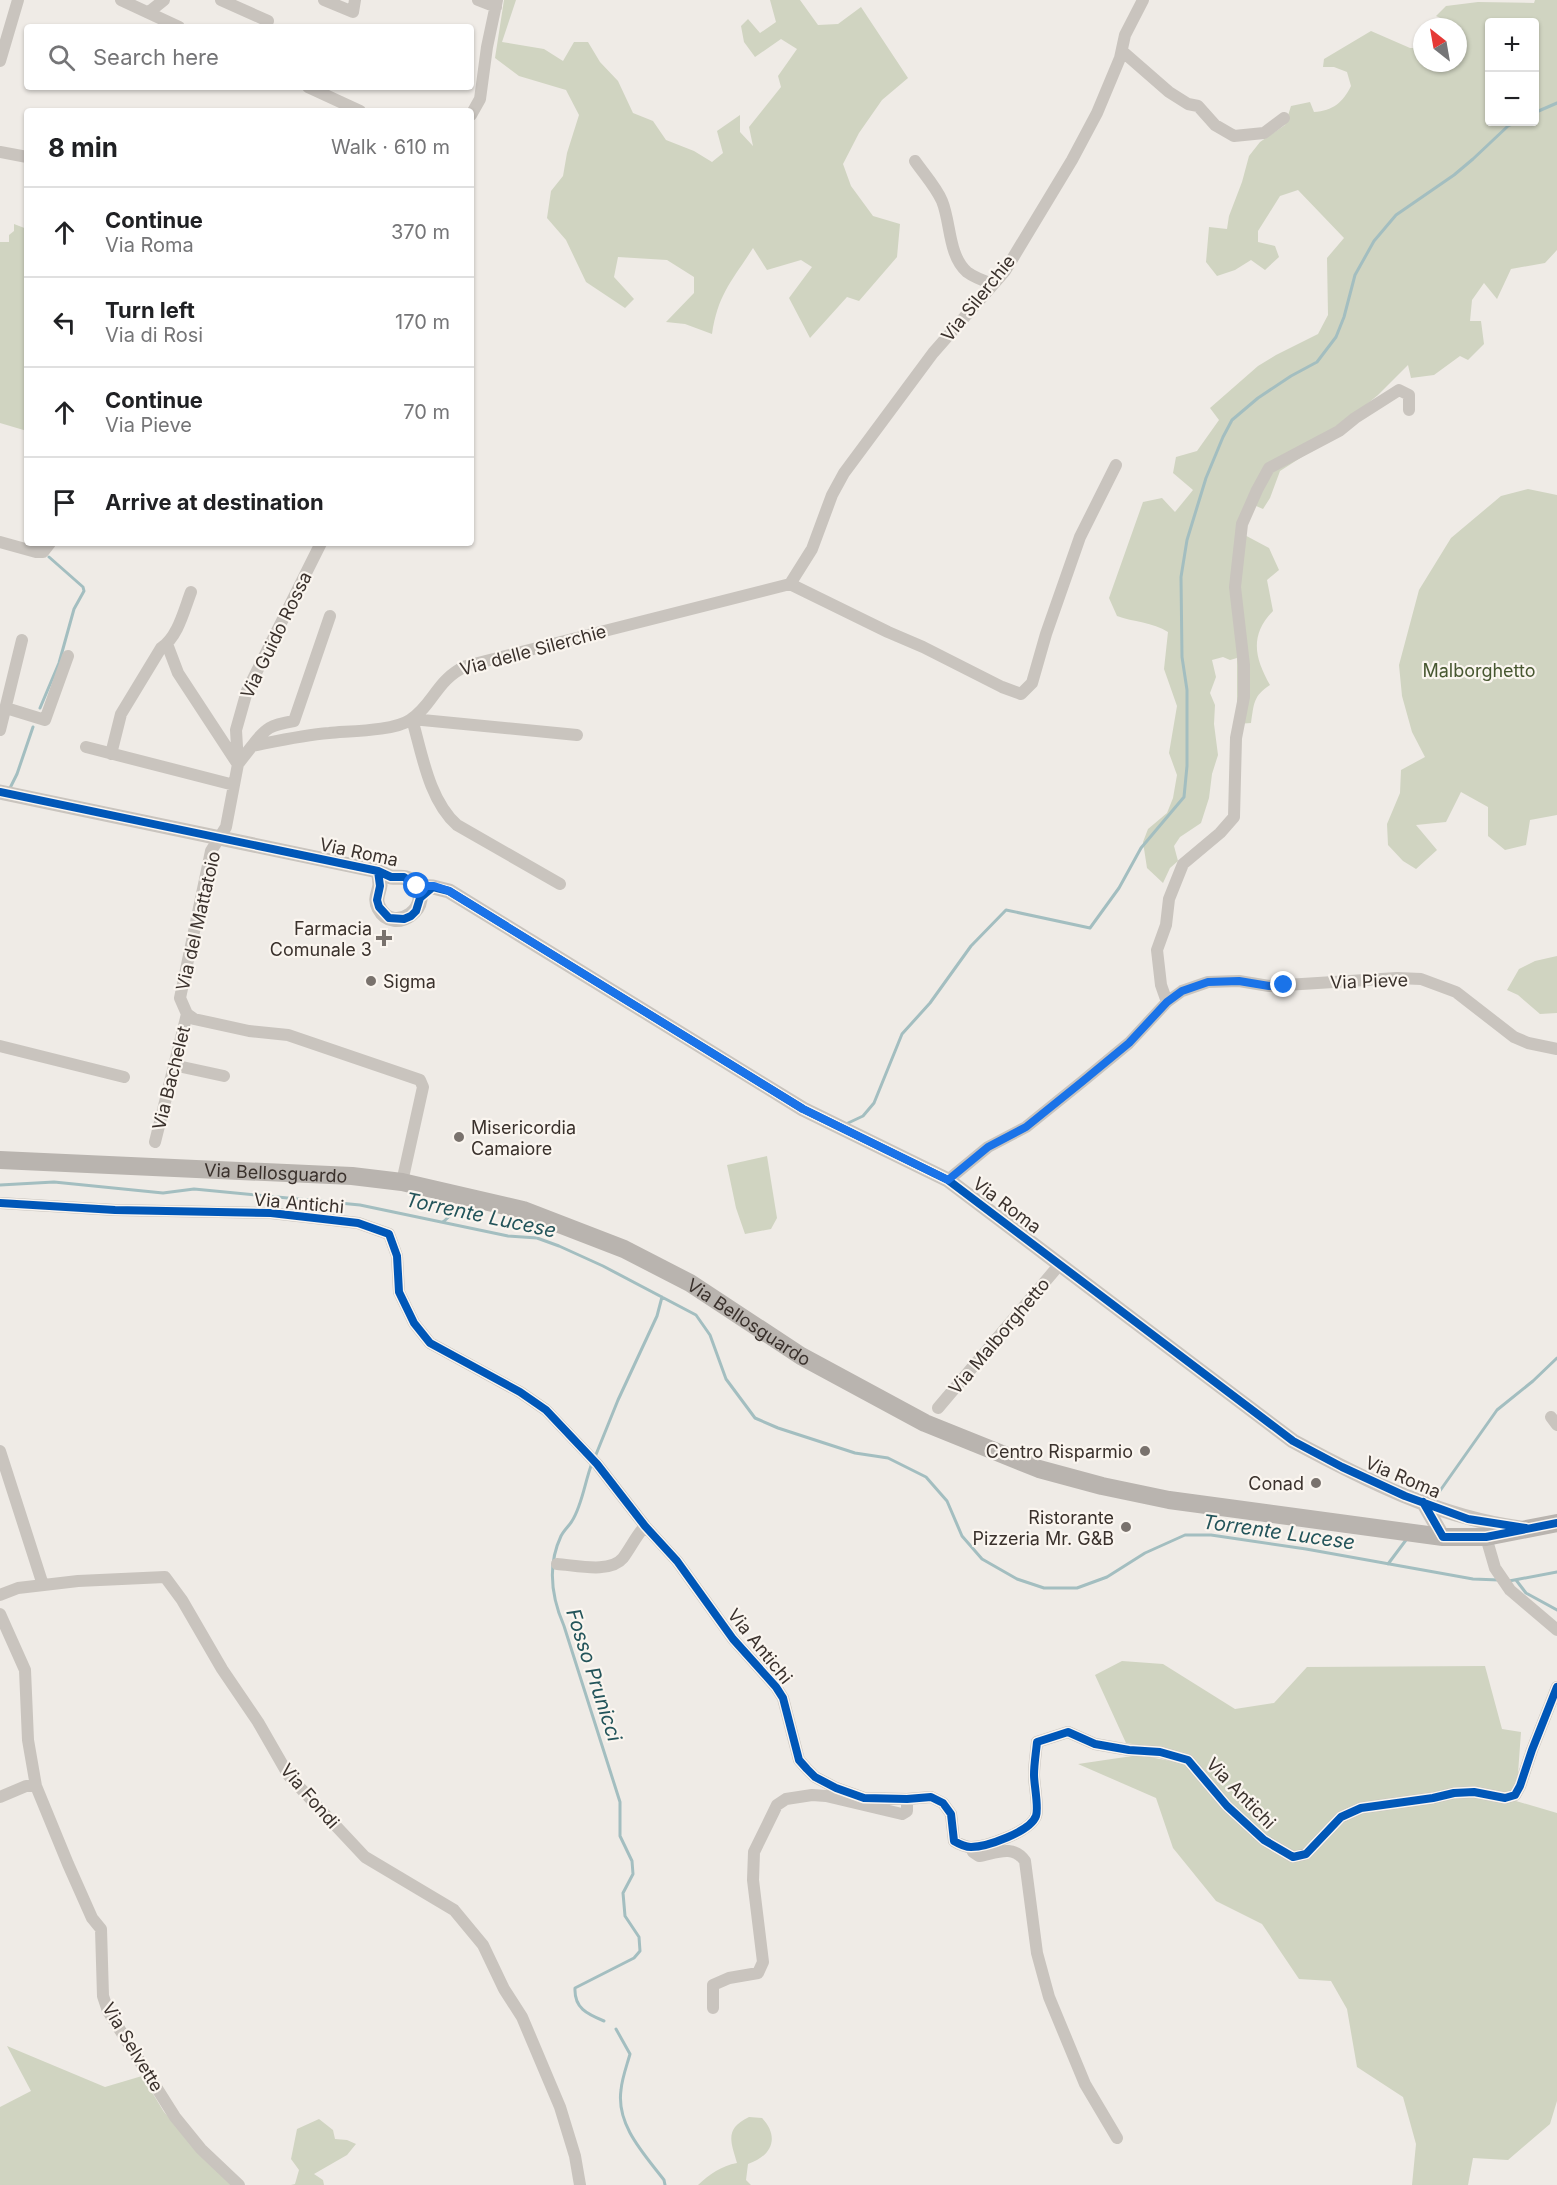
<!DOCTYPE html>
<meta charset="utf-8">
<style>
:root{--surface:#fff;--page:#f2f2f2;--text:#202124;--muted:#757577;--line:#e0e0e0}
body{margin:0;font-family:Inter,sans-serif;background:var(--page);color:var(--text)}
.controls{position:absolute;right:18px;top:18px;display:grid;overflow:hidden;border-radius:6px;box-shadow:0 2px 4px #0004}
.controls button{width:54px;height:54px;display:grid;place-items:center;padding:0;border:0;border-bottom:2px solid var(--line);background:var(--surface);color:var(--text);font:30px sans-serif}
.compass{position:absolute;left:1413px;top:18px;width:54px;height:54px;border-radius:50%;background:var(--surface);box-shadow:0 2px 4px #0004;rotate:329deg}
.stop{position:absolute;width:18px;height:18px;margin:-14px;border:4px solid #1a73e8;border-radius:50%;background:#fff}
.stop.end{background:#1a73e8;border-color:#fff;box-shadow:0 2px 6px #0008}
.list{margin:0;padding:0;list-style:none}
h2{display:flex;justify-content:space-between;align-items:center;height:78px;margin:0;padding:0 24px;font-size:26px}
h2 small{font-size:20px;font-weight:400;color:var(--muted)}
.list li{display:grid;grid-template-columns:39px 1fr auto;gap:18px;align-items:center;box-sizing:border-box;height:90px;padding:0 24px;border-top:2px solid var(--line)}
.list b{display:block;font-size:22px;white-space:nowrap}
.list p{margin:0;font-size:20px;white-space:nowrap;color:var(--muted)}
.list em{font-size:20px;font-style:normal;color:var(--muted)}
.icon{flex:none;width:33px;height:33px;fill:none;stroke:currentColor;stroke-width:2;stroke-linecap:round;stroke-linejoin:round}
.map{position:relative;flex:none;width:1557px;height:2185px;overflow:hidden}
.search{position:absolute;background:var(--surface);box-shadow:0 2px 4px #0004;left:24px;top:24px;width:450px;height:66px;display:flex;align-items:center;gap:15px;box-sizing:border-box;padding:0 21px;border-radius:6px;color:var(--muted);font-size:22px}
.panel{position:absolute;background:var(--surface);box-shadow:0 2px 4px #0004;left:24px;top:108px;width:450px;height:438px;border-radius:6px}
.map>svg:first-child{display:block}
.green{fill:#d0d4c1;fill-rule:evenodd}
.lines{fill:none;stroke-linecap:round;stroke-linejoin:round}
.stream{stroke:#a3bec0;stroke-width:3}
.minor{stroke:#c9c4be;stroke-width:12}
.tertiary{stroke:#c9c4be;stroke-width:15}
.secondary{stroke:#b9b4af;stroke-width:18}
.cycleway-casing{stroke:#faf5ef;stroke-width:11}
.cycleway{stroke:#0057b8;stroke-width:8}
.route{stroke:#1a73e8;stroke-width:8}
.poi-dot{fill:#79726d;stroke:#faf5ef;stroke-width:2}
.labels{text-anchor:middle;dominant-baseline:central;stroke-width:4.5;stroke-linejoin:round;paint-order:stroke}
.street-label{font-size:18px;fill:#3a312c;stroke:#faf5ef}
.park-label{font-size:18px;fill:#475730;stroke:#faf5ef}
.poi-label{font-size:18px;fill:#3a312c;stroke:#faf5ef;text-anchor:end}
.water-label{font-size:20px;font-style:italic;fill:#23545a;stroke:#faf5ef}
</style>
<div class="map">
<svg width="1557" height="2185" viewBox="0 0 1557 2185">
<rect width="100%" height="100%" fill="#efebe6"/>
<!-- green -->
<path class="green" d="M 504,0 L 516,0 L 502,42 L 544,49 L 563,61 L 574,42 L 588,42 L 600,62 L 618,81 L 633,113 L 653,121 L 666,140 L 694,151 L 712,162 L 723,153 L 717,131 L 740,115 L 740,132 L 753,146 L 749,127 L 781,87 L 778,76 L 797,49 L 781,39 L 755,57 L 744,42 L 741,26 L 748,19 L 760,33 L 776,22 L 770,0 L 800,0 L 818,25 L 838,24 L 861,7 L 908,78 L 882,100 L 859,133 L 843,164 L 851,186 L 873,216 L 900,224 L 897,257 L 859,301 L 847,297 L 810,338 L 789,298 L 812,267 L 801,260 L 767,270 L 753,248 C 732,281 718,294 712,334 L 685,324 L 666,322 L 694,293 L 694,277 L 667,260 L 618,257 L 614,277 L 634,299 L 625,308 L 586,282 L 566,240 L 547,218 L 551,191 L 563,176 L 567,153 L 579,115 L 566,90 L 519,76 L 495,58 Z
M 1535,0 L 1557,0 L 1557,250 L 1545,263 L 1511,269 L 1497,299 L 1484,283 L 1472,300 L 1470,321 L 1481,321 L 1484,344 L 1468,360 L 1460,356 L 1434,375 L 1411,378 L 1408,365 L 1378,395 L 1305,455 L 1280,471 L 1270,498 L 1263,509 L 1247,502 L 1239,532 L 1269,548 L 1279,570 L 1267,580 L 1273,611 C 1249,636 1255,658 1270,685 C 1253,696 1254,704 1251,723 L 1237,724 L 1237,658 L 1230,660 L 1223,657 L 1212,660 L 1216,677 L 1210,693 L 1215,705 L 1214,724 L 1218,755 L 1212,774 L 1209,798 L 1201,823 L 1180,837 L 1174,846 L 1178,861 L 1170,868 L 1163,883 L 1147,868 L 1143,842 L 1148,829 L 1167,813 L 1173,798 L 1177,775 L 1169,753 L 1177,706 L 1164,669 L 1168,632 C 1153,622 1133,622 1117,616 L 1109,598 L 1143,502 L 1162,498 L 1175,512 L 1193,490 L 1173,473 L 1176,457 L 1197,451 L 1219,420 L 1210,408 L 1258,366 L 1276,355 L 1318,334 L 1328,315 L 1327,258 L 1344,238 L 1298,190 L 1280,196 L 1258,231 L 1258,242 L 1275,246 L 1279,257 L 1265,270 L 1251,260 L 1235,270 L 1217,276 L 1206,262 L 1209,227 L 1227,229 L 1229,216 L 1242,182 L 1249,156 L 1260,142 L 1285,125 L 1291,106 L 1310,102 L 1314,112 C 1333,111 1343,102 1351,86 L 1347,72 L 1334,67 L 1323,67 L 1324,59 L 1371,31 L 1410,48 L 1422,48 L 1422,63 L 1458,63 L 1458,34 L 1462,28 L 1436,16 L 1446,6 L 1478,2 L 1534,3 ZM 1490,22 L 1534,22 L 1534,122 L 1490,122 Z
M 14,224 L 27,229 L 27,431 L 0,423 L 0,242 L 9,242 L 9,235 L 14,231 Z
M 1528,489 L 1557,495 L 1557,815 L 1530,820 L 1526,845 L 1505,850 L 1488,836 L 1488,807 L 1461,792 L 1446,822 L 1416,825 L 1437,850 L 1416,869 L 1403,861 L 1388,845 L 1387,824 L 1400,793 L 1401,770 L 1425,757 L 1412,732 L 1402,696 L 1399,665 L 1419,590 L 1451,538 L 1501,496 Z
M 1557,956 L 1557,1013 L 1540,1014 L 1518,995 L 1507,990 L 1519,969 L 1535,961 Z
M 767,1156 L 777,1218 L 771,1229 L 745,1234 L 736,1208 L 727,1165 Z
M 1122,1661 L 1163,1664 L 1235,1709 L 1274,1703 L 1307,1667 L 1485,1666 L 1502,1729 L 1521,1732 L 1516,1801 L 1557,1813 L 1557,2101 L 1550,2124 L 1508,2160 L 1473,2158 L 1468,2185 L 1412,2185 L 1416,2144 L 1403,2097 L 1357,2067 L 1347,2009 L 1331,1981 L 1299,1979 L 1262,1924 L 1216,1901 L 1173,1848 L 1156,1798 L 1078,1764 L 1139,1755 L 1176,1762 L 1181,1752 L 1126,1743 L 1095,1675 Z
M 7,2046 L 105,2087 L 142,2076 L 164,2112 L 231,2185 L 0,2185 L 0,2107 L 31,2091 Z
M 749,2117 L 762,2118 C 780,2137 772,2156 748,2164 L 746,2180 L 751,2185 L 698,2185 C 710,2174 721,2166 737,2163 C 731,2142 724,2129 749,2117 Z
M 319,2119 L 333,2130 L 335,2139 L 347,2140 L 356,2144 L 347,2155 L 314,2174 L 323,2180 L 324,2185 L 291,2185 L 295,2184 L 299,2170 L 291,2159 L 297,2129 Z"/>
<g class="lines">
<!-- stream -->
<path class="stream" d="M 1534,113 L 1557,103
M 40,708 L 59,663 L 74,609 L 84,591 L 83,587 L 49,557
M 10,788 L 17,774 L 33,727
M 846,1124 L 863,1116 L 874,1103 L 902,1034 L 930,1003 L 971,946 L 1006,910 L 1090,928 L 1119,888 L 1141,848 L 1184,797 L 1187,766 L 1187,690 L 1182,657 L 1181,577 L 1187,540 L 1206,478 L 1223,437 L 1232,420 L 1258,398 L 1291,376 L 1317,362 L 1336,337 L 1344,317 L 1355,275 L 1374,241 L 1396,215 L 1454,175 L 1473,159 L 1508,126 L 1517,122
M 0,1185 L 54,1182 L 163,1193 L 194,1189 L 360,1205 L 508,1236 L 537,1238 L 559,1246 L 603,1266 L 696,1315 L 710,1335 L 726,1379 L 755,1418 L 778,1428 L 855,1453 L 888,1458 L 926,1477 L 947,1501 L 962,1536 L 982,1559 L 1017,1579 L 1044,1588 L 1077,1588 L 1107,1577 L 1145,1553 L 1185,1535 L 1211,1535 L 1306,1549 L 1473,1579 L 1499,1580
M 443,1222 L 453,1213
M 595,1457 L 618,1400 L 657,1316 L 662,1297
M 592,1463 C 585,1481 582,1506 572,1521 C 569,1526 564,1530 561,1536 C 547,1566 551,1596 564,1626 L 620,1802 L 620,1836 L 632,1861 L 633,1874 L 623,1893 L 625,1916 L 639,1937 L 640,1951 L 634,1958 L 575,1988 C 574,2008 587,2014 604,2021
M 1437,1495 L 1497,1410 L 1533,1381 L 1557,1358
M 1388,1564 L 1406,1540
M 1516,1580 L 1526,1593 L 1557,1610
M 1509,1581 L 1557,1572
M 616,2029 L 630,2054 C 627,2065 622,2078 621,2090 C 616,2125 644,2154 664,2180 L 665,2185"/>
<!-- minor -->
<path class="minor" d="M 121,0 L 179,27
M 221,0 L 268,21
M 324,0 L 353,12 L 355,0
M 478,0 L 496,7
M 149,12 L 164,0
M 1122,51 L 1169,92 L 1188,104 L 1198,106 L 1215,125 L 1234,136 L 1264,133 L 1284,118
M 0,61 L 18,0
M 308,87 L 360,111
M 471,115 L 480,99 L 487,47 L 497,0
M 0,152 L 27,157
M 915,161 C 924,174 936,187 942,201 C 951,223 948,255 967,272 C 975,278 984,281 993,284
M 0,542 L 36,552 L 43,552 L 50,543
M 790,584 L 812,549 L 832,495 L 844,473 L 933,353 L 1005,271 L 1072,160 L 1097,113 L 1120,58 L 1125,35 L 1143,0
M 790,584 L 888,632 L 923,647 L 1002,687 L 1021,694 L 1032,683 L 1046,634 L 1080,537 L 1116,465
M 167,644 L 178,673 L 237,763
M 6,708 L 45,720 L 68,656
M 0,730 L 22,640
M 252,746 C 266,727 271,725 294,721 L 330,616
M 86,747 L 234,785
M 111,754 L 121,714 L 161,648 C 178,637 184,610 191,592
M 238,764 L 236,730 L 247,691 L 321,543
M 560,884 L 457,825 C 429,800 422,754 412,719 L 577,735
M 1167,1002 L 1161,985 L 1157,950 L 1166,925 L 1169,899 L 1183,864 L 1220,833 L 1234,817 L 1236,738 L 1244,697 L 1244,665 L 1235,587 L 1242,524 L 1257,490 L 1269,468 L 1339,431 L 1355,418 L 1399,390 L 1409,395 L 1409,410
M 0,1046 L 124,1077
M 173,1065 L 224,1076
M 155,1142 L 187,1014
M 948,1180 L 988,1147 L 1026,1127 L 1083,1081 L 1129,1043 L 1167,1002 L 1182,991 L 1208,982 L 1239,981 L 1269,986 L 1397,978 L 1421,979 L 1456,992 L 1514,1037 L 1528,1043 L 1557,1049
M 402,1182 L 423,1087 L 420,1080 L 288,1035 L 249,1031 L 194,1019 L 187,1014 L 180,998 L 211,851 L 226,827 L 238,764 L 252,746 C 277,741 303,735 329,733 C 349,731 394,731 410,720 C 434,704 436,680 466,666 L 790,584
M 0,1203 L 115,1210 L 271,1213 L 358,1223 L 389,1234 L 397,1256 L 399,1292 L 414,1323 L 430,1343 L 520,1392 L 546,1410 L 597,1464 L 645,1526 L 677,1561 L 733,1639 L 776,1687 L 783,1698 L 799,1760 L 807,1769 L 815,1777 L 836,1788 L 864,1798 L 907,1799 L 931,1797 L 943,1803 L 951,1814 L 954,1841 C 959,1844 964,1847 971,1847 C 986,1847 1030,1832 1036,1816 C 1039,1807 1034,1785 1034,1775 C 1034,1764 1036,1753 1037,1742 L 1068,1732 L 1095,1744 L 1129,1750 L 1160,1752 L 1188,1760 L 1227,1806 L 1264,1840 L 1293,1857 L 1306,1854 L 1341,1817 L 1361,1808 L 1433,1798 L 1454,1793 L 1474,1792 L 1505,1798 L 1515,1795 L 1520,1786 L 1532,1750 L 1557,1687
M 938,1408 L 1060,1264
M 1551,1417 L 1557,1425
M 0,1451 L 43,1585
M 1486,1537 L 1495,1568 L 1510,1590 L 1557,1630
M 557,1564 C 575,1565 610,1574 623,1558 C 631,1547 636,1536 645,1526
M 0,1595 L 18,1588 L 78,1581 L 165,1577 L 182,1600 L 222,1669 L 258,1722 L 289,1776 L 365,1857 L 454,1910 L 483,1945 L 504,1989 L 522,2017 L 560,2107 L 575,2156 L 580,2185
M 0,1614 L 25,1670 L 28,1740 L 36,1786 L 68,1864 L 92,1918 L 101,1929 L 103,1996 L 108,2011 L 175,2117 L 201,2149 L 239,2185
M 0,1797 L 26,1786 L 36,1786
M 971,1847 L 973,1852 L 979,1856 C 996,1853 1013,1844 1025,1861 L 1037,1953 L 1049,1997 L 1085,2084 L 1117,2138
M 713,2008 L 713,1985 L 729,1978 L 758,1973 L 763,1962 L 753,1880 L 754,1852 L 777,1805 L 786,1799 L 812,1795 L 826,1796 L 902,1814 L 907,1811 L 907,1799"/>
<!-- tertiary -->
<path class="tertiary" d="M 0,792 L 378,871 C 382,873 387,876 391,877 C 400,878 406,875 413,882 C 437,905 394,937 379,908 C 374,899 379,893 380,885 C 380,881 379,875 378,871
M 417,886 L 433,887 L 449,891 L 803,1109 L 948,1180 L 1293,1441 C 1365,1480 1438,1517 1520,1528
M 1423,1502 L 1443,1537"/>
<!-- secondary -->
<path class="secondary" id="s1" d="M 0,1160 L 352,1176 L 402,1182 L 523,1210 L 624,1249 L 690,1283 L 801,1356 L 925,1423 L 1039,1469 L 1102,1486 L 1169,1500 L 1443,1537 L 1486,1537 L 1557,1523"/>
<defs>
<path id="cycleway" d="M 0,792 L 378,871 L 391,877 L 404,877 L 417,886 L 433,887 L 449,891 L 803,1109 L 948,1180 L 1293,1441 L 1342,1467 L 1405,1496 L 1468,1519 L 1526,1528
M 378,871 L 380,886 L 377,900 L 379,907 L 389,918 L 404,919 L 411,916 L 416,911 L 420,898 L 433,887
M 0,1203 L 115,1210 L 271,1213 L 358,1223 L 389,1234 L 397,1256 L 399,1292 L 414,1323 L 430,1343 L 520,1392 L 546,1410 L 597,1464 L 645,1526 L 677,1561 L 733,1639 L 776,1687 L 783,1698 L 799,1760 L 807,1769 L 815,1777 L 836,1788 L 864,1798 L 907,1799 L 931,1797 L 943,1803 L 951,1814 L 954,1841 C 959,1844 964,1847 971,1847 C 986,1847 1030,1832 1036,1816 C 1039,1807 1034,1785 1034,1775 C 1034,1764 1036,1753 1037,1742 L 1068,1732 L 1095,1744 L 1129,1750 L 1160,1752 L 1188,1760 L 1227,1806 L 1264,1840 L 1293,1857 L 1306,1854 L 1341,1817 L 1361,1808 L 1433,1798 L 1454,1793 L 1474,1792 L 1505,1798 L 1515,1795 L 1520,1786 L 1532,1750 L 1557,1687
M 1423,1502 L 1443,1537 L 1486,1537 L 1557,1523"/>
</defs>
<!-- cycleway casing -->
<use href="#cycleway" class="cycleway-casing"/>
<!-- cycleway -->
<use href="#cycleway" class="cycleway"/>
</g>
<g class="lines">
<!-- route -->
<path class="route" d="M 417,886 L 434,886 L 449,891 L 803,1109 L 948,1180 L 988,1147 L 1026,1127 L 1083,1081 L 1129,1043 L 1167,1002 L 1182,991 L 1208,982 L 1239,981 L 1269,986 L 1284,985"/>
</g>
<!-- markers -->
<g class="poi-dot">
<path d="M381 929h6v6h6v6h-6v6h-6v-6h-6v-6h6z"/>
<circle cx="371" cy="981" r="6"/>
<circle cx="459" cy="1137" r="6"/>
<circle cx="1145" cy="1451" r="6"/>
<circle cx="1316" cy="1483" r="6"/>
<circle cx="1126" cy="1527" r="6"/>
</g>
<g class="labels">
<!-- street labels -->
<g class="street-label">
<text transform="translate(978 298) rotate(-51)">Via Silerchie</text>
<text transform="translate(276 635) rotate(-64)">Via Guido Rossa</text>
<text transform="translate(533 650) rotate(-15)">Via delle Silerchie</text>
<text transform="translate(359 852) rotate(12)">Via Roma</text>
<text transform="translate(198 921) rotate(-77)">Via del Mattatoio</text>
<text transform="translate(1369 981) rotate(-2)">Via Pieve</text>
<text transform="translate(171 1078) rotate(-76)">Via Bachelet</text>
<text stroke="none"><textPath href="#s1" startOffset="276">Via Bellosguardo</textPath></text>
<text transform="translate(299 1203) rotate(5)">Via Antichi</text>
<text transform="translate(1007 1205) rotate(37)">Via Roma</text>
<text stroke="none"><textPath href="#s1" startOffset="780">Via Bellosguardo</textPath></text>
<text transform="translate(999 1336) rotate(-50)">Via Malborghetto</text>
<text transform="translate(1403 1477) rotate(23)">Via Roma</text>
<text transform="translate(760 1646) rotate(51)">Via Antichi</text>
<text transform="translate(1241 1793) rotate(46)">Via Antichi</text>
<text transform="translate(310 1796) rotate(49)">Via Fondi</text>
<text transform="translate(133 2047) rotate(59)">Via Selvette</text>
</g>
<!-- park labels -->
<g class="park-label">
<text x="1479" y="670">Malborghetto</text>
</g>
<!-- poi labels -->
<g class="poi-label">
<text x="372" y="928">Farmacia<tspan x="372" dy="21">Comunale 3</tspan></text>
<text x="383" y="981" text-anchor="start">Sigma</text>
<text x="471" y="1127" text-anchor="start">Misericordia<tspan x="471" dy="21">Camaiore</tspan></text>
<text x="1133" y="1451">Centro Risparmio</text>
<text x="1304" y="1483">Conad</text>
<text x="1114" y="1517">Ristorante<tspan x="1114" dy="21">Pizzeria Mr. G&amp;B</tspan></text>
</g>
<!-- water labels -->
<g class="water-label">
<text transform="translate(481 1215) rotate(12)">Torrente Lucese</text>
<text transform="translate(1279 1532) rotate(8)">Torrente Lucese</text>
<text transform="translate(594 1675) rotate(72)">Fosso Prunicci</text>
</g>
</g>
</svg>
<div class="controls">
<button>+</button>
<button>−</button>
</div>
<svg class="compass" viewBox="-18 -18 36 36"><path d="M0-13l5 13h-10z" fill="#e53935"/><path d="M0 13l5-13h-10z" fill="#757577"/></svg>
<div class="stop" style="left:417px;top:886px"></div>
<div class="stop end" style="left:1284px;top:985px"></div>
<div class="search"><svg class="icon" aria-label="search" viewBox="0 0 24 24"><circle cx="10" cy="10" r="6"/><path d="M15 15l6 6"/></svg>Search here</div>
<section class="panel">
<h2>8 min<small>Walk · 610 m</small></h2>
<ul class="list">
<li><svg class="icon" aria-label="ahead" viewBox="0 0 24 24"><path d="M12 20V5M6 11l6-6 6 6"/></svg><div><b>Continue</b><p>Via Roma</p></div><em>370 m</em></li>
<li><svg class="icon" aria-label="left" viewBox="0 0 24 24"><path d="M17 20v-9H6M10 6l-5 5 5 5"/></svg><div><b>Turn left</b><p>Via di Rosi</p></div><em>170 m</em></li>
<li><svg class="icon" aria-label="ahead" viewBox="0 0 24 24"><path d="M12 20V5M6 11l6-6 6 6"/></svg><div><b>Continue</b><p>Via Pieve</p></div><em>70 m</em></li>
<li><svg class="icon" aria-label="arrive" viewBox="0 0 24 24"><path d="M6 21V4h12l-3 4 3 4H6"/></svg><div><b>Arrive at destination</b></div></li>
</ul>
</section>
</div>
